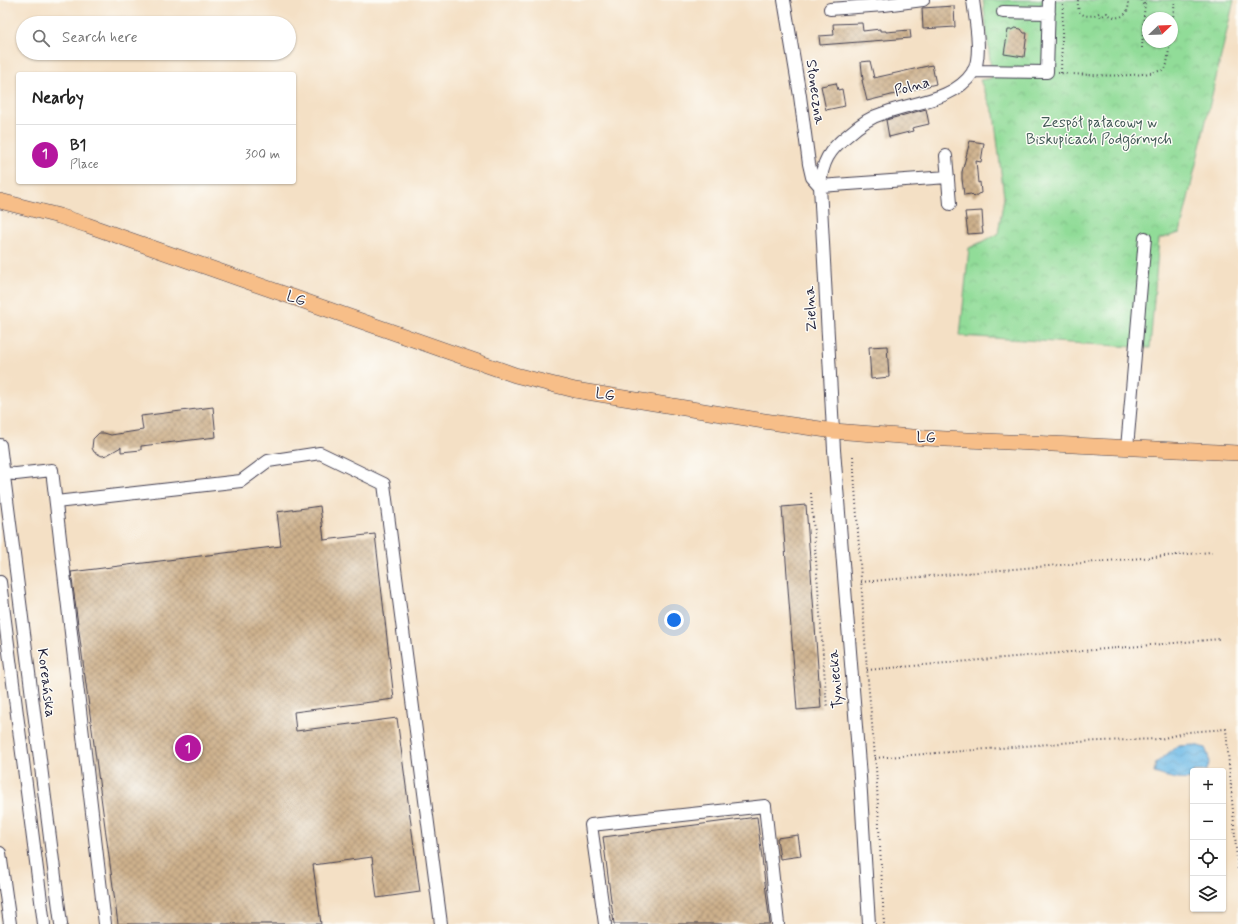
<!DOCTYPE html>
<meta charset="utf-8">
<style>
:root{--surface:#fff;--page:#f6f6f6;--text:#222;--muted:#767676;--line:#e0e0e0;--accent:#b5179e}
body{margin:0;font-family:Mynerve,sans-serif;background:var(--page);color:var(--text)}
.controls{position:absolute;right:12px;bottom:12px;display:grid;overflow:hidden;border-radius:4px;box-shadow:0 1px 3px #0004}
.controls button{width:36px;height:36px;display:grid;place-items:center;padding:0;border:0;border-bottom:1px solid var(--line);background:var(--surface);color:var(--text);font:20px sans-serif}
.compass{position:absolute;left:1142px;top:12px;width:36px;height:36px;border-radius:50%;background:var(--surface);box-shadow:0 1px 3px #0004;rotate:67deg}
.you{position:absolute;left:674px;top:620px;width:14px;height:14px;margin:-10px;border:3px solid #fff;border-radius:50%;background:#1a73e8;box-shadow:0 0 0 6px #1a73e833}
.badge{display:grid;place-items:center;width:26px;height:26px;border-radius:50%;background:var(--accent);color:#fff;font-size:13px;font-weight:700}
.pin{position:absolute;translate:-50% -50%;border:2px solid #fff;box-shadow:0 1px 4px #0006}
.list{margin:0;padding:0;list-style:none}
h2{display:flex;justify-content:space-between;align-items:center;height:52px;margin:0;padding:0 16px;font-size:17px}
h2 small{font-size:13px;font-weight:400;color:var(--muted)}
.list li{display:grid;grid-template-columns:26px 1fr auto;gap:12px;align-items:center;box-sizing:border-box;height:60px;padding:0 16px;border-top:1px solid var(--line)}
.list b{display:block;font-size:15px;white-space:nowrap}
.list p{margin:0;font-size:13px;white-space:nowrap;color:var(--muted)}
.list em{font-size:13px;font-style:normal;color:var(--muted)}
.icon{flex:none;width:22px;height:22px;fill:none;stroke:currentColor;stroke-width:2;stroke-linecap:round;stroke-linejoin:round}
.map{position:relative;flex:none;width:1238px;height:924px;overflow:hidden}
.search{position:absolute;background:var(--surface);box-shadow:0 1px 3px #0004;left:16px;top:16px;width:280px;height:44px;display:flex;align-items:center;gap:10px;box-sizing:border-box;padding:0 14px;border-radius:22px;color:var(--muted);font-size:15px}
.panel{position:absolute;background:var(--surface);box-shadow:0 1px 3px #0004;left:16px;top:72px;width:280px;height:112px;border-radius:4px}
.map>svg:first-child{display:block}
.park{fill:url(#park-crowns);stroke:#5a7f6a;fill-rule:evenodd}
.water{fill:url(#water-waves);stroke:#476e90}
.building{fill:url(#building-cross-hatch)}
.lines{fill:none;stroke-linecap:round;stroke-linejoin:round}
.minor-casing{stroke:#423e50;stroke-width:14}
.major-casing{stroke:#423e50;stroke-width:16}
.path{stroke:#423e50;stroke-width:2;stroke-dasharray:1 3;stroke-linecap:butt}
.minor{stroke:#fff;stroke-width:12}
.major{stroke:#f7be88;stroke-width:15}
.labels{text-anchor:middle;dominant-baseline:central;stroke-width:3;stroke-linejoin:round;paint-order:stroke}
.street-label{font-size:15px;fill:#22223b;stroke:#fdfcf7}
.park-label{font-size:15px;fill:#435a57;stroke:#fdfcf7}
</style>
<div class="map">
<svg width="1238" height="924" viewBox="0 0 1238 924">
<defs>
<pattern id="park-crowns" width="20" height="18" patternUnits="userSpaceOnUse"><rect width="20" height="18" fill="#91dc98"/><path d="M2 6a3 3 0 1 1 6 0M12 15a3 3 0 1 1 6 0" fill="none" stroke="#7dbc84"/></pattern>
<pattern id="water-waves" width="16" height="10" patternUnits="userSpaceOnUse"><rect width="16" height="10" fill="#6cb9e6"/><path d="M0 5q4-4 8 0t8 0" fill="none" stroke="#5896bc"/></pattern>
<pattern id="building-cross-hatch" width="8" height="8" patternUnits="userSpaceOnUse"><rect width="8" height="8" fill="#ceb18c"/><path d="M0 0l8 8M0 8l8-8" fill="none" stroke="#a79074"/></pattern>
</defs>
<rect width="100%" height="100%" fill="#fdfcf7"/>
<filter id="ink" filterUnits="userSpaceOnUse"><feTurbulence type="fractalNoise" baseFrequency=".025" numOctaves="2"/><feDisplacementMap in="SourceGraphic" scale="8" xChannelSelector="R" yChannelSelector="G"/><feConvolveMatrix kernelMatrix="1 2 1 2 8 2 1 2 1" color-interpolation-filters="sRGB"/></filter>
<filter id="wash" filterUnits="userSpaceOnUse"><feTurbulence type="fractalNoise" baseFrequency=".012" numOctaves="4" result="noise"/><feDisplacementMap in="SourceGraphic" scale="16" xChannelSelector="R" yChannelSelector="G"/><feGaussianBlur stdDeviation="0.9" result="paint"/><feColorMatrix in="noise" values="0 0 0 0 0 0 0 0 0 0 0 0 0 0 0 0 0 1.4 0 .05"/><feComposite in="paint" operator="in"/></filter>
<g filter="url(#wash)">
<rect width="100%" height="100%" fill="#f4e0c5"/>
<!-- park -->
<path class="park" d="M 983,0 L 1234,0 L 1180,233 L 1159,239 L 1150,348 L 960,336 L 969,248 L 998,234 L 1004,197 L 994,114 L 980,80 L 992,78 ZM 1148,18 L 1172,18 L 1172,42 L 1148,42 Z"/>
<!-- water -->
<path class="water" d="M 1195,745 L 1205,748 C 1209,756 1211,763 1206,771 L 1193,771 L 1193,779 C 1179,781 1167,777 1154,773 L 1156,763 L 1177,746 Z"/>
<g id="blocks">
<!-- building -->
<path class="building" d="M 954,6 L 955,27 L 923,29 L 922,8 Z
M 862,23 L 863,31 L 880,29 L 880,31 L 886,31 L 886,32 L 910,30 L 911,38 L 820,45 L 819,36 L 834,35 L 833,24 Z
M 1015,28 L 1021,29 L 1024,33 L 1027,33 L 1024,57 L 1004,54 L 1008,30 L 1011,30 Z
M 870,61 L 874,78 L 932,65 L 936,84 L 867,101 L 862,80 L 863,80 L 861,62 Z
M 836,83 L 838,90 L 842,89 L 845,106 L 826,110 L 821,86 Z
M 926,109 L 929,124 L 912,128 L 913,131 L 889,137 L 886,120 Z
M 970,141 L 984,143 L 981,162 L 976,161 L 978,183 L 980,182 L 981,193 L 978,194 L 974,197 L 971,194 L 964,195 L 962,179 L 962,172 Z
M 982,211 L 983,227 L 982,227 L 983,233 L 968,234 L 965,212 Z
M 887,346 L 889,377 L 871,379 L 869,347 Z
M 213,407 L 216,437 L 141,446 L 141,450 L 121,452 L 121,447 L 107,455 L 102,456 L 94,452 L 92,448 L 93,439 L 99,433 L 104,433 L 111,435 L 143,430 L 141,416 Z
M 806,505 L 821,708 L 797,710 L 782,507 Z
M 320,506 L 324,540 L 375,534 L 394,699 L 294,712 L 296,731 L 397,718 L 420,892 L 377,898 L 372,857 L 313,865 L 321,924 L 118,924 L 71,572 L 281,546 L 277,512 Z
M 757,817 L 770,924 L 614,924 L 603,837 Z
M 798,835 L 801,856 L 780,859 L 777,838 Z"/>
</g>
</g>
<g filter="url(#ink)">
<use href="#blocks" fill-opacity="0" stroke="#423e50" stroke-width="1"/>
<g class="lines">
<defs>
<path id="minor" d="M 784,0 L 800,96 L 809,164 L 812,177 L 820,186
M 830,9 L 884,5 L 923,0
M 1003,12 L 1049,13
M 973,71 L 1047,72 L 1049,0
M 946,156 L 950,204
M 820,186 L 948,177
M 0,445 L 61,924
M 1127,448 L 1145,238
M 0,473 L 16,474 L 52,470 L 105,924
M 56,502 L 241,481 L 268,461 L 320,453 L 384,484 L 441,924
M 0,582 L 44,924
M 0,853 L 10,924
M 605,924 L 591,825 L 765,806 L 778,924
M 869,924 L 860,777 L 834,450 L 820,186 C 822,162 829,150 848,135 C 858,126 870,117 884,113 C 913,102 954,101 973,72 C 983,56 975,18 973,0"/>
<path id="major" d="M 0,201 L 59,216 L 87,225 L 515,375 L 575,390 L 764,421 L 834,431 L 926,438 L 1238,453"/>
</defs>
<!-- minor casing -->
<use href="#minor" class="minor-casing"/>
<!-- major casing -->
<use href="#major" class="major-casing"/>
<!-- path -->
<path class="path" d="M 1078,0 C 1076,16 1087,19 1099,13 L 1101,17 L 1107,13 C 1117,23 1133,14 1127,0
M 1141,0 L 1144,6
M 1172,28 L 1175,0
M 1142,48 L 1145,0
M 1058,73 C 1086,75 1140,79 1165,69 L 1167,64 L 1170,42
M 1061,73 L 1063,0
M 853,456 L 867,670 L 876,767 L 884,924
M 811,493 L 827,708
M 861,582 L 1212,552
M 867,670 L 1219,639
M 875,758 L 1074,742 L 1160,739 L 1188,732 L 1226,729 L 1238,871"/>
<!-- minor -->
<use href="#minor" class="minor"/>
<!-- major -->
<use href="#major" class="major"/>
</g>
</g>
<g class="labels">
<!-- street labels -->
<g class="street-label">
<text transform="translate(912 87) rotate(-16)">Polna</text>
<text transform="translate(815 92) rotate(82)">Słoneczna</text>
<text transform="translate(296 299) rotate(20)">LG</text>
<text transform="translate(811 309) rotate(-93)">Zielna</text>
<text transform="translate(605 395) rotate(10)">LG</text>
<text transform="translate(926 438) rotate(3)">LG</text>
<text transform="translate(836 679) rotate(-95)">Tyniecka</text>
<text transform="translate(46 683) rotate(83)">Koreańska</text>
</g>
<!-- park labels -->
<g class="park-label">
<text x="1099" y="123">Zespół pałacowy w<tspan x="1099" dy="17">Biskupicach Podgórnych</tspan></text>
</g>
</g>
</svg>
<div class="controls">
<button>+</button>
<button>−</button>
<button><svg class="icon" aria-label="locate" viewBox="0 0 24 24"><circle cx="12" cy="12" r="6"/><path d="M12 2v4M12 18v4M2 12h4M18 12h4"/></svg></button>
<button><svg class="icon" aria-label="layers" viewBox="0 0 24 24"><path d="M12 4l9 5-9 5-9-5zM3 14l9 5 9-5"/></svg></button>
</div>
<svg class="compass" viewBox="-18 -18 36 36"><path d="M0-13l5 13h-10z" fill="#e53935"/><path d="M0 13l5-13h-10z" fill="#767676"/></svg>
<div class="you"></div>
<div class="pin badge" style="left:188px;top:748px">1</div>
<div class="search"><svg class="icon" aria-label="search" viewBox="0 0 24 24"><circle cx="10" cy="10" r="6"/><path d="M15 15l6 6"/></svg>Search here</div>
<section class="panel">
<h2>Nearby<small></small></h2>
<ul class="list">
<li><span class="badge">1</span><div><b>B1</b><p>Place</p></div><em>300 m</em></li>
</ul>
</section>
</div>
